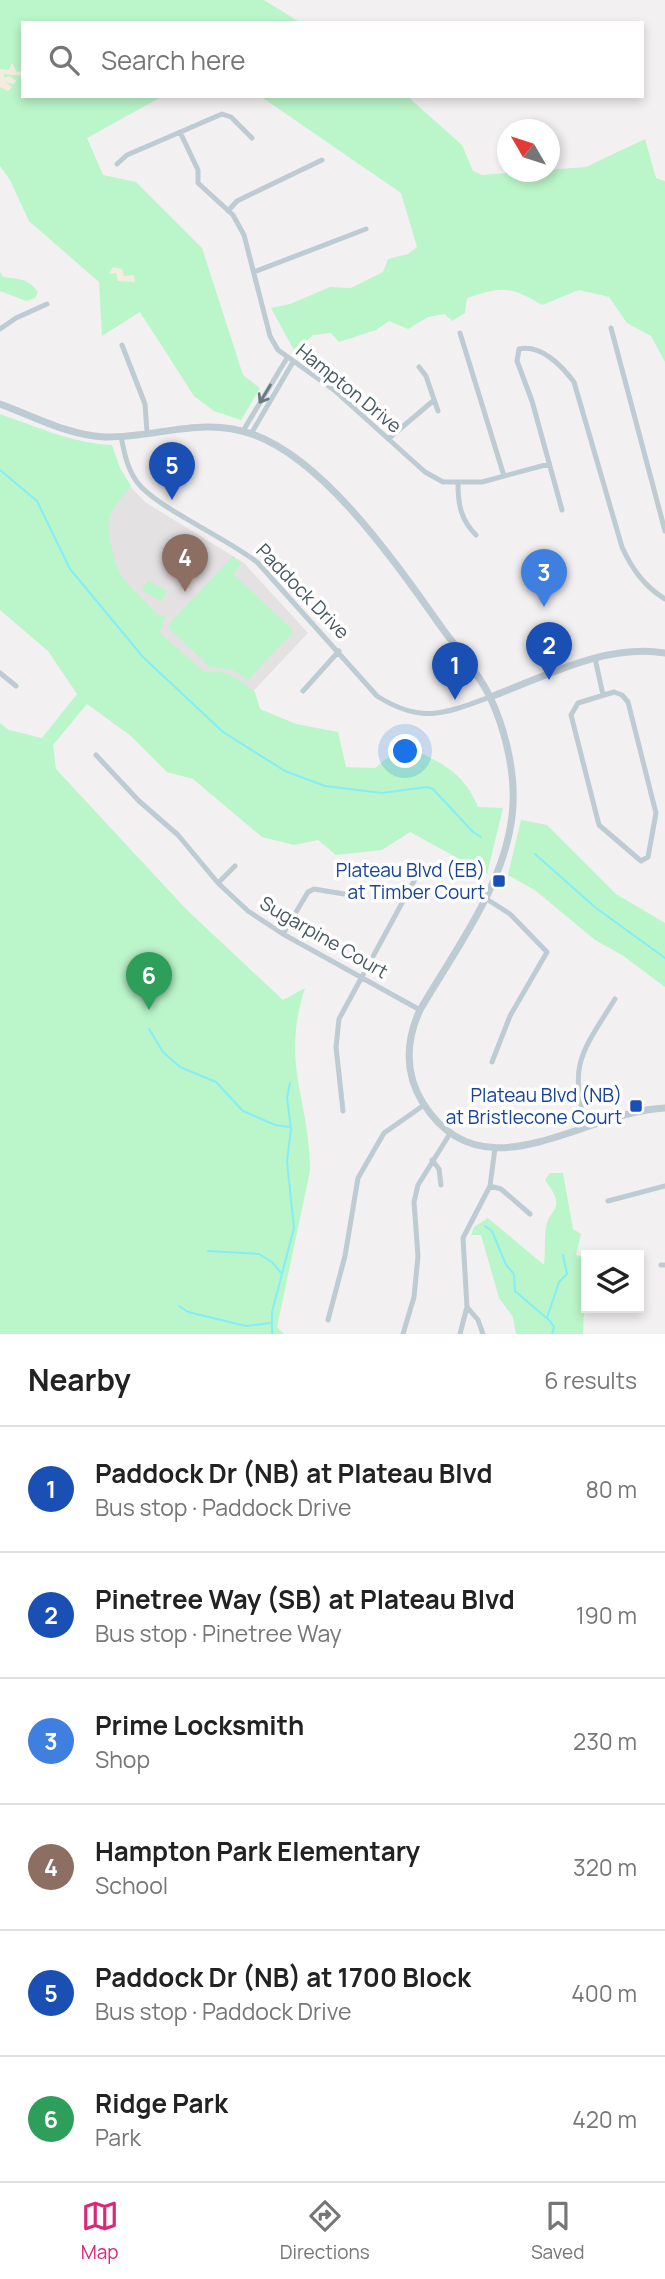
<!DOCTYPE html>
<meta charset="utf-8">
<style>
:root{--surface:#fff;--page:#f2f2f2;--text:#222;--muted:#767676;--line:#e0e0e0;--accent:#db2777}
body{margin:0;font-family:Manrope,sans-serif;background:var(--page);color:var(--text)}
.controls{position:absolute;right:21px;bottom:21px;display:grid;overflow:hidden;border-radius:0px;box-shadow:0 4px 10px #0003}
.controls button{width:63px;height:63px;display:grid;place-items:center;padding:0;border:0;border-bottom:2px solid var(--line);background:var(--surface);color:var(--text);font:35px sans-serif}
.compass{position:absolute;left:497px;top:119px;width:63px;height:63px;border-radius:50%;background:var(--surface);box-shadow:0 4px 10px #0003;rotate:309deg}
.you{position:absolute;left:406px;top:752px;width:24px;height:24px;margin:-18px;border:5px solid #fff;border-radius:50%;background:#1a73e8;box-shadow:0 0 0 10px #1a73e833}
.badge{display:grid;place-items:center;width:46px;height:46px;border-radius:50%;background:var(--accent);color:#fff;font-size:23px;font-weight:700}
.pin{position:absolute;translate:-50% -58px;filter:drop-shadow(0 2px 4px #0008)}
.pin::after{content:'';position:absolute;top:37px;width:24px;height:21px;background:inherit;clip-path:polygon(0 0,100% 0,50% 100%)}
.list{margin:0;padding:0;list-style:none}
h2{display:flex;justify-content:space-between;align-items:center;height:91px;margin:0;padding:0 28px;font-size:30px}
h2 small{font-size:23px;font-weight:400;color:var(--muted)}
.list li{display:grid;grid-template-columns:46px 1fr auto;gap:21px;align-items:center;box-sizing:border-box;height:126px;padding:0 28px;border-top:2px solid var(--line)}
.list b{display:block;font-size:26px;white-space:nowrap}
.list p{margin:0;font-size:23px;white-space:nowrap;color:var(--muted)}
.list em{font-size:23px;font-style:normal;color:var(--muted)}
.icon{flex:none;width:38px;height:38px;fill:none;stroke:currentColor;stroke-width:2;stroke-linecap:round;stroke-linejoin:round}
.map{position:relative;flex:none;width:665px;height:1334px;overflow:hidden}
.search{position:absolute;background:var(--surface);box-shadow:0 4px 10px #0003;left:21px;right:21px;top:21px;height:77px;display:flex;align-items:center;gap:18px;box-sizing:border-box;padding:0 24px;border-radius:0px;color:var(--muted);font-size:26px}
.sheet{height:847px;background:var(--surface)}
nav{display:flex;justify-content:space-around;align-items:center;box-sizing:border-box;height:98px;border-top:2px solid var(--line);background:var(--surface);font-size:19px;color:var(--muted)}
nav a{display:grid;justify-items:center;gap:4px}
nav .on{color:var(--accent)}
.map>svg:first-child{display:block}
.education{fill:#e4e1e3}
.green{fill:#bbf5ca}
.sand{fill:#f5ece0}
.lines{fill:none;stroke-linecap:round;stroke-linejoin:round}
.stream{stroke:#83eef7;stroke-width:2}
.minor{stroke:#bdcbd2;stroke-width:5}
.tertiary{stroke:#bdcbd2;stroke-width:7}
.oneway{stroke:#6a7a83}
.transit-dot{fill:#1a4fb4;stroke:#fff;stroke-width:2.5}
.labels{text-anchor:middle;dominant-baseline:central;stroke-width:7;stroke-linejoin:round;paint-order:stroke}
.street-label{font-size:19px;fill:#465861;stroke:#fff}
.transit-label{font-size:19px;fill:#164399;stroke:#fff;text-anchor:end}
</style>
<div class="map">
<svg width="665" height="1334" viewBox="0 0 665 1334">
<rect width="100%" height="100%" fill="#f3f0f1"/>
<!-- education -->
<path class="education" d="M 124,480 L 145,502 L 244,563 L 308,633 L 241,704 L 210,681 L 147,645 L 96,525 Z"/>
<!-- green -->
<path class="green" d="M 0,0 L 264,0 L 301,23 L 23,23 L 23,96 L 163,96 L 87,138 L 103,175 L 136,182 L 202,248 L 243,375 L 260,388 L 241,420 L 214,411 L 194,396 L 140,312 L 102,336 L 99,282 L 29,221 L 10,180 L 0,166 Z
M 260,96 L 407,96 L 462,145 L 473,171 L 482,175 L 586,167 L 645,139 L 656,178 L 665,181 L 665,362 L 651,336 L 627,323 L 609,297 L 579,290 L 542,305 C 510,285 501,287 467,298 L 465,313 L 452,321 L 445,314 L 428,317 L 408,329 L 389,321 L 376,330 L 339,342 L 331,333 L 313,335 L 295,352 L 271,308 L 290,304 L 330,287 L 351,288 L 383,272 L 388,259 L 408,254 L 417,247 L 401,193 Z
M 0,272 L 3,277 C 19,279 28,278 38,292 L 35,298 L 26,301 L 0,291 Z
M 0,414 C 37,427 72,443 112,445 L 120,468 L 131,486 C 110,512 104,515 112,549 C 114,559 117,571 124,579 C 134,592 147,602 157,615 L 166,616 L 159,632 L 204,672 L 222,672 L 238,679 L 255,692 L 260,709 L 296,724 L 338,732 L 346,767 L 375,768 L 404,744 C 438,763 462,768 478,807 L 503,808 L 487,874 L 410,832 L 382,850 L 336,855 L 318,840 L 294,845 L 262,837 L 193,779 L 167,772 L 131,736 L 87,704 L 53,745 L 56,769 L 186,909 L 283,1000 L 305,988 C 280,1065 310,1099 310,1171 L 277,1327 L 284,1334 L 0,1334 L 0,723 L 9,730 L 42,738 L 77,694 L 48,651 L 0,610 Z
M 233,556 L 241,564 L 233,574 L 294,631 L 248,680 L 233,670 L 210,667 L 169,628 L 169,624 Z
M 148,580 L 167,591 L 161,601 L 142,590 Z
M 521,820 L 547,825 L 616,894 L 665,923 L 665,987 L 622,955 L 595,940 L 536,891 L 508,875 Z
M 550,1173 L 563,1173 L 573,1229 L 581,1234 L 576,1255 L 586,1258 L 589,1308 L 584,1311 L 583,1334 L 516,1334 L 513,1317 L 499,1298 L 481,1235 L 471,1235 L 474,1227 L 488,1218 L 544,1265 C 546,1252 543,1231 548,1220 C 551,1213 558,1209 556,1200 C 555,1193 549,1186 545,1180 Z"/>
<!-- sand -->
<path class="sand" d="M 12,63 L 17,72 L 23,70 L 23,76 L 4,74 L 4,78 L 9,76 L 17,81 L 13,84 L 5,82 L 12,87 L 8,91 L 0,87 L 0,69 L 9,70 Z
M 113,267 L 122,269 L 124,276 L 134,275 L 135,282 L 118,281 L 116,273 L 109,274 Z"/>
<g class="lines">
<!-- stream -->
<path class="stream" d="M 0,470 L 37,501 L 70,569 L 143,657 L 223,732 L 285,771 L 325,786 L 382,793 L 427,787 L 433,789 L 473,832 L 481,837
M 535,854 L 596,908 L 665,958
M 149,1029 L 163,1052 L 180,1067 L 216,1082 L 243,1111 L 275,1125 L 290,1127
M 485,1226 L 492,1231 L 506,1265 L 514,1274 L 515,1291 L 550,1321 L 554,1327 L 552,1334
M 208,1251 L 259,1254 L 272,1262 L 282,1274
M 179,1306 L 188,1312 L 246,1326 L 270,1323
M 547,1318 L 559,1282 L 567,1274 L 563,1255
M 272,1334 L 272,1312 L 294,1228 L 287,1162 L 291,1129 L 287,1098 L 290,1083"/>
<!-- minor -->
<path class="minor" d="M 180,132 L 198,170 L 198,183 L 233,215 L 244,235 L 270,336 L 278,350 L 334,390 L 425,472 L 443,482 L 482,482 L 549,464
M 117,164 L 127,155 L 222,114 L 231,117 L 252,138
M 228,211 L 237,201 L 322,160
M 254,272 L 366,229
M 611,328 L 665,531
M 0,329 L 16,318 L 47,304
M 460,333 L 504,476
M 122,345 L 145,404 L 147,432
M 419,367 L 426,376 L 438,411
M 243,431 L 287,358
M 251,434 L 293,362
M 121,436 C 124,452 127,468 137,482 C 155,507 229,539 258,563 L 377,696 C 421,724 444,714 490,697
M 388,439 L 433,401
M 458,484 C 458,505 461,520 476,535
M 562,510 L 532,401 L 517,361 L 519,349 C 541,344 562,366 574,382 L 622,547 C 632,569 644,586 665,599
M 595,658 L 603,695
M 0,673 L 16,686
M 303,691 L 339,651
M 614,692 L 622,695 L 628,702 L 656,813 L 648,857 L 641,861 L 599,825 L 571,715 L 578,703 Z
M 96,755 L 139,801 L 178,835 L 218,883 L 248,911 L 283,934 L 420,1010
M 218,883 L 235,866
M 485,898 L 510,914 L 547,952 L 510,1016 L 492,1062
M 283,934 L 308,892 L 314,889 L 356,896
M 343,1111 L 336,1047 L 339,1019 L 414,881
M 586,1127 C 568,1064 582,1052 615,999
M 432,1160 L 439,1169 L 441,1185
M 490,1186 L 501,1189 L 530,1214
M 608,1201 L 665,1186
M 661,1265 L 665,1265
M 467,1307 L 478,1320 L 483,1334
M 328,1320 L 345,1256 L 358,1178 L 384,1133 L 424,1105
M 403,1334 L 414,1297 L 418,1256 L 414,1202 L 418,1185 L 451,1132
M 460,1334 L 467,1307 L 463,1238 L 490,1186 L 495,1148"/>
<!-- tertiary -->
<path class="tertiary" d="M 0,404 C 33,416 70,436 105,437 C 156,438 202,416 252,434 C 326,460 397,565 442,628 C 458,650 478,672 490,697 C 506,731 517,778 512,816 C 504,886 455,950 420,1010 C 406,1040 404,1073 423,1103 C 483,1199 584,1111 665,1108
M 490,697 C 545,677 605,643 665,653"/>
</g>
<!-- one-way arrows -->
<defs><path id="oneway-shaft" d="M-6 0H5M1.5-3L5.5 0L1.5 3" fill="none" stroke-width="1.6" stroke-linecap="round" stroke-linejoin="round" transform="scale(1.75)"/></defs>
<use class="oneway" href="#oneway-shaft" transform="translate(265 394) rotate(121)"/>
<!-- markers -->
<g class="transit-dot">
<rect x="492" y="874" width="14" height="14" rx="3.5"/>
<rect x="629" y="1099" width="14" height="14" rx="3.5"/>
</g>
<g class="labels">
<!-- street labels -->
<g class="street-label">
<text transform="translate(349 388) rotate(39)">Hampton Drive</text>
<text transform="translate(303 591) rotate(46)">Paddock Drive</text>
<text transform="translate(324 937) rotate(30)">Sugarpine Court</text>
</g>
<!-- transit labels -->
<g class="transit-label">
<text x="485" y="870">Plateau Blvd (EB)<tspan x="485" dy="22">at Timber Court</tspan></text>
<text x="622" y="1095">Plateau Blvd (NB)<tspan x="622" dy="22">at Bristlecone Court</tspan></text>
</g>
</g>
</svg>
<div class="controls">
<button><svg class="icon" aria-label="layers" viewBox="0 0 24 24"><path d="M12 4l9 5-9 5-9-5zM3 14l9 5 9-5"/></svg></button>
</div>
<svg class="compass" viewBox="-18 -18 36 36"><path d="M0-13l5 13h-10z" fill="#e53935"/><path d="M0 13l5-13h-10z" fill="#767676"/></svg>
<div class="you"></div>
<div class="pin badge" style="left:455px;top:700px;background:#1a4fb4">1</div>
<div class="pin badge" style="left:549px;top:680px;background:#1a4fb4">2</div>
<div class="pin badge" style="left:544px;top:607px;background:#3f7fe0">3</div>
<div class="pin badge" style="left:185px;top:592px;background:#8d6e63">4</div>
<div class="pin badge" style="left:172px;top:500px;background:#1a4fb4">5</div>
<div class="pin badge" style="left:149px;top:1010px;background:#2e9e5b">6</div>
<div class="search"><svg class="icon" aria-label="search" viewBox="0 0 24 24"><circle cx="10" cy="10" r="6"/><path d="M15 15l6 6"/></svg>Search here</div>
</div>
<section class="sheet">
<h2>Nearby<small>6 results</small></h2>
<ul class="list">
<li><span class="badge" style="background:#1a4fb4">1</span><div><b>Paddock Dr (NB) at Plateau Blvd</b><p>Bus stop · Paddock Drive</p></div><em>80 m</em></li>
<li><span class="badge" style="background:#1a4fb4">2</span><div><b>Pinetree Way (SB) at Plateau Blvd</b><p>Bus stop · Pinetree Way</p></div><em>190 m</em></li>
<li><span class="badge" style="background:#3f7fe0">3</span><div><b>Prime Locksmith</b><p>Shop</p></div><em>230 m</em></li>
<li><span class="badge" style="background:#8d6e63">4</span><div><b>Hampton Park Elementary</b><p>School</p></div><em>320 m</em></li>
<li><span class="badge" style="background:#1a4fb4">5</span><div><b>Paddock Dr (NB) at 1700 Block</b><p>Bus stop · Paddock Drive</p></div><em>400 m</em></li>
<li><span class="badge" style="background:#2e9e5b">6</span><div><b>Ridge Park</b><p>Park</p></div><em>420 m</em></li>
</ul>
</section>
<nav>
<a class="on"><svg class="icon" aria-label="map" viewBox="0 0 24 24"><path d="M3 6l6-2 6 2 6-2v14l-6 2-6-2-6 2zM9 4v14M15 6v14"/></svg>Map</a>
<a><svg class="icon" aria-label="directions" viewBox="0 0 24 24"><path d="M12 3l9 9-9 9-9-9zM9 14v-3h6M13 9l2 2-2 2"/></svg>Directions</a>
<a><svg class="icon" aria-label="saved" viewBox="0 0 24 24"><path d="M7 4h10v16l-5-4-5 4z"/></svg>Saved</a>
</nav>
